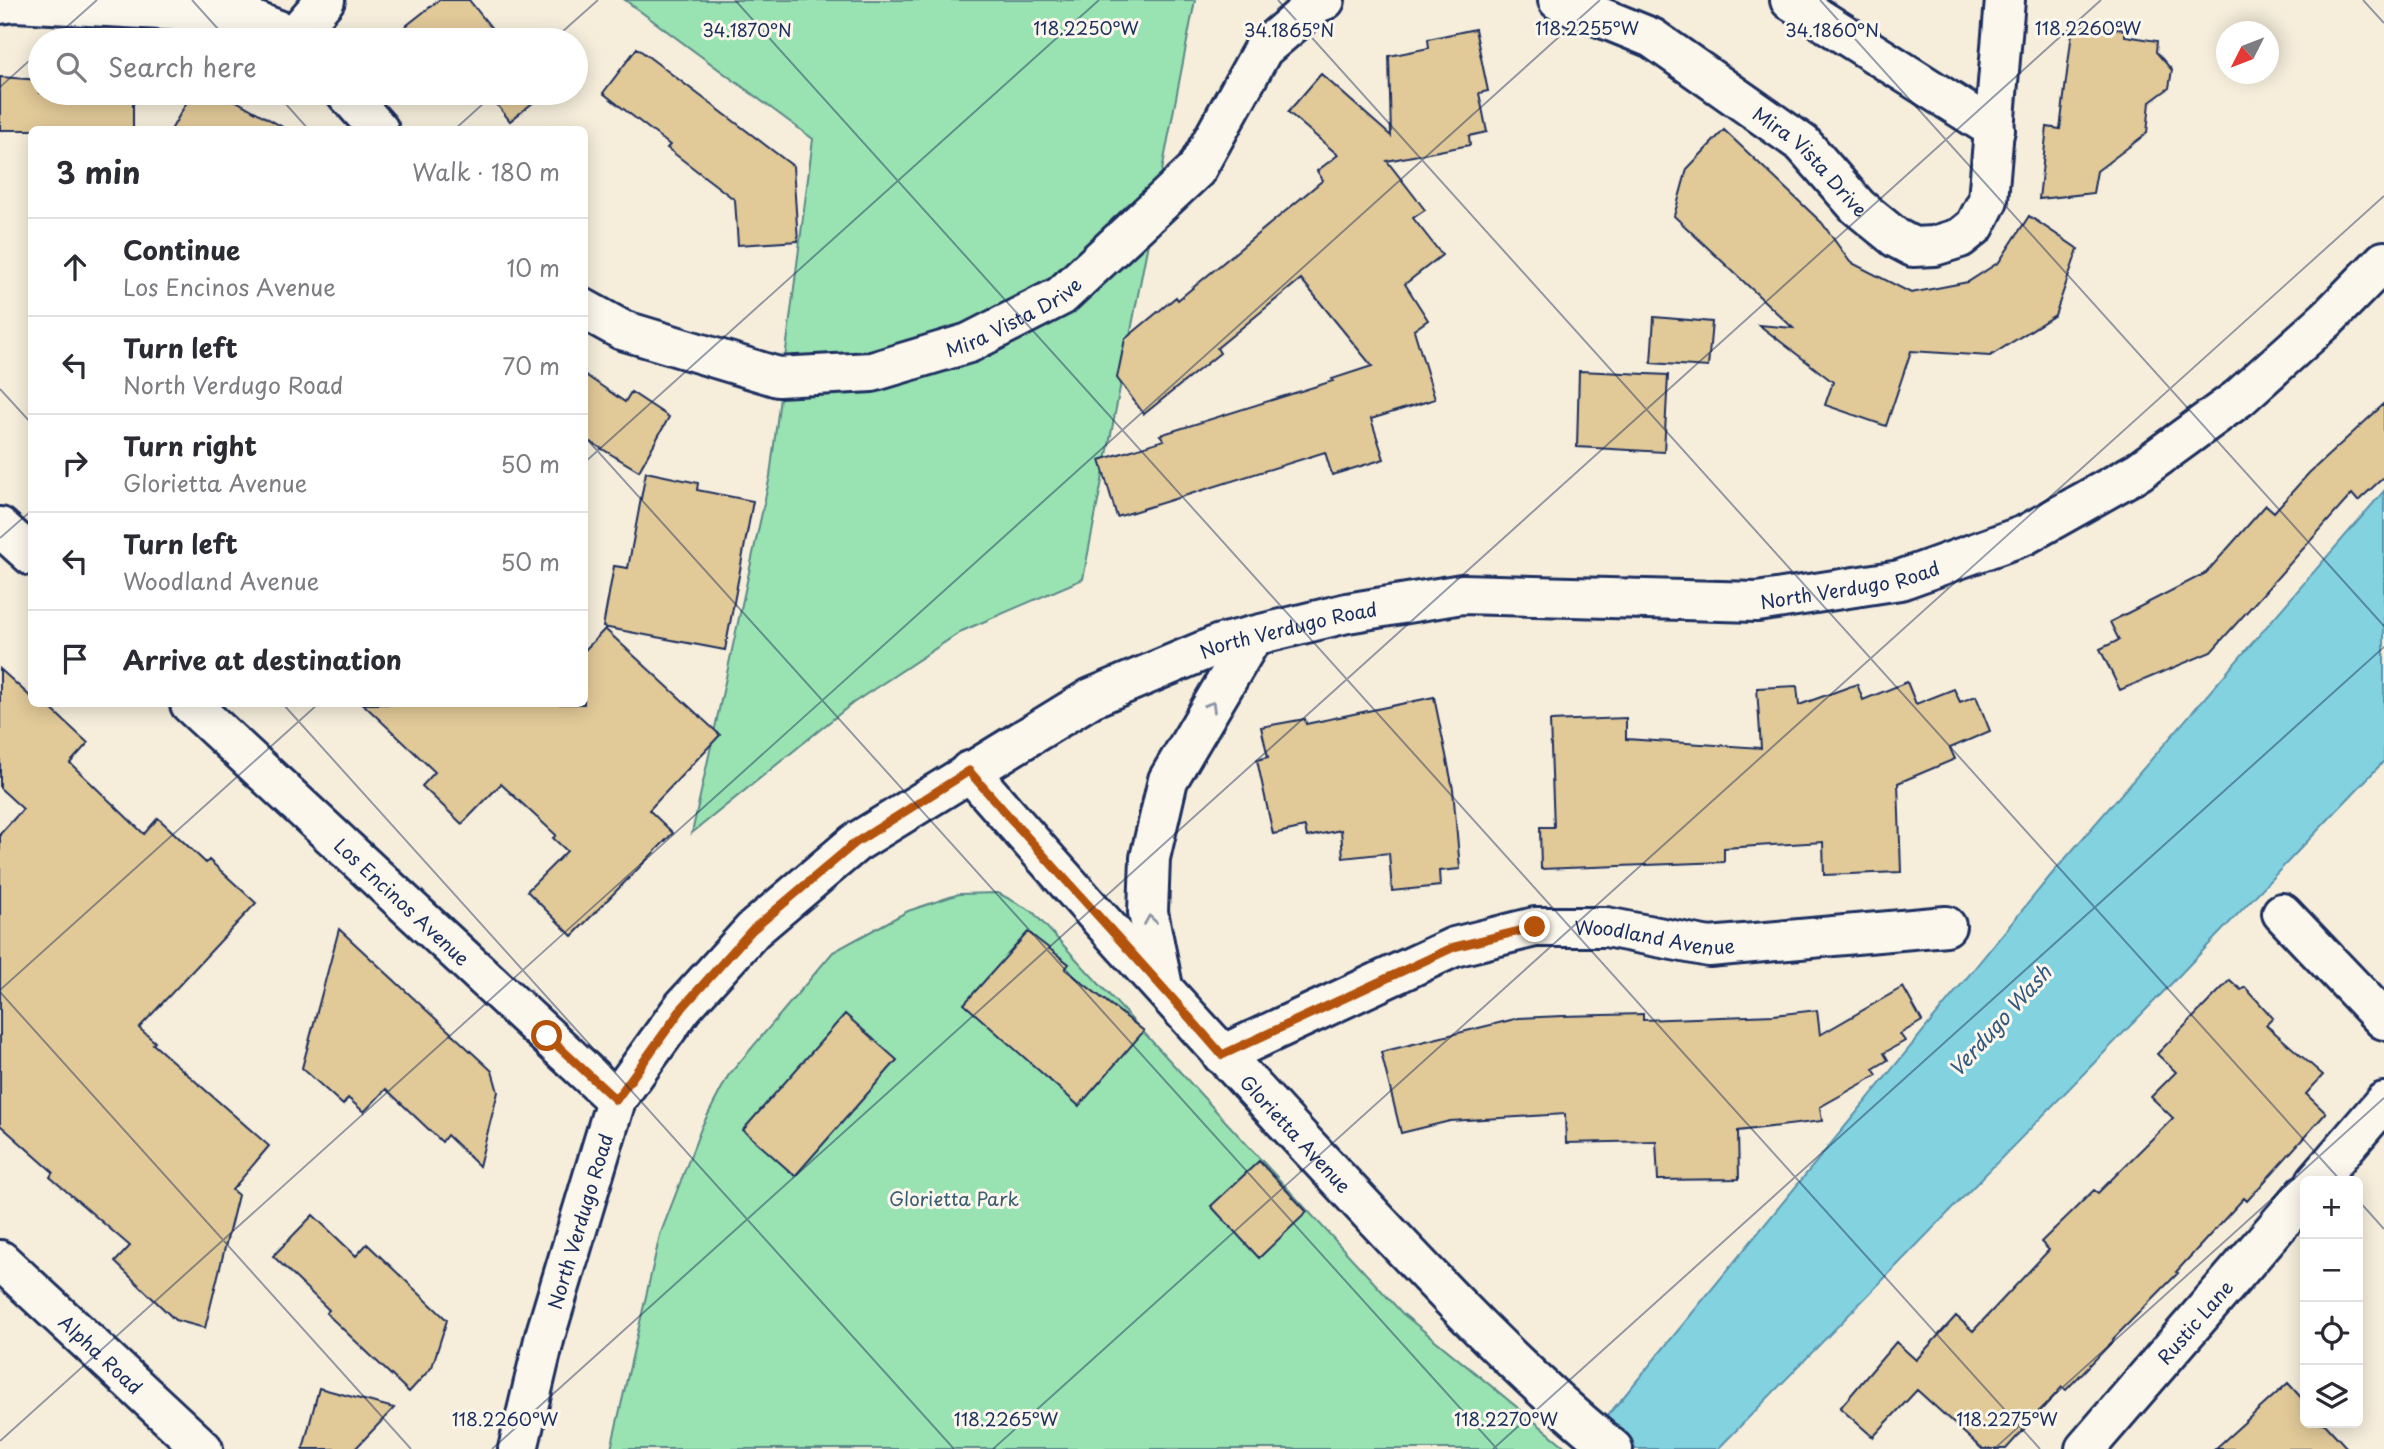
<!DOCTYPE html>
<meta charset="utf-8">
<style>
:root{--surface:#fff;--page:#f2f2f3;--text:#2b2b33;--muted:#7c7c81;--line:#e1e1e2}
body{margin:0;font-family:"Playpen Sans",sans-serif;background:var(--page);color:var(--text)}
.controls{position:absolute;right:21px;bottom:21px;display:grid;overflow:hidden;border-radius:10px;box-shadow:0 4px 18px #0003}
.controls button{width:63px;height:63px;display:grid;place-items:center;padding:0;border:0;border-bottom:2px solid var(--line);background:var(--surface);color:var(--text);font:35px sans-serif}
.compass{position:absolute;left:2216px;top:21px;width:63px;height:63px;border-radius:50%;background:var(--surface);box-shadow:0 4px 18px #0003;rotate:228deg}
.stop{position:absolute;width:21px;height:21px;margin:-16px;border:5px solid #b45309;border-radius:50%;background:#fff}
.stop.end{background:#b45309;border-color:#fff;box-shadow:0 2px 7px #0008}
.list{margin:0;padding:0;list-style:none}
h2{display:flex;justify-content:space-between;align-items:center;height:91px;margin:0;padding:0 28px;font-size:30px}
h2 small{font-size:23px;font-weight:400;color:var(--muted)}
.list li{display:grid;grid-template-columns:46px 1fr auto;gap:21px;align-items:center;box-sizing:border-box;height:98px;padding:0 28px;border-top:2px solid var(--line)}
.list b{display:block;font-size:26px;white-space:nowrap}
.list p{margin:0;font-size:23px;white-space:nowrap;color:var(--muted)}
.list em{font-size:23px;font-style:normal;color:var(--muted)}
.icon{flex:none;width:38px;height:38px;fill:none;stroke:currentColor;stroke-width:2;stroke-linecap:round;stroke-linejoin:round}
.map{position:relative;flex:none;width:2384px;height:1449px;overflow:hidden}
.search{position:absolute;background:var(--surface);box-shadow:0 4px 18px #0003;left:28px;top:28px;width:560px;height:77px;display:flex;align-items:center;gap:18px;box-sizing:border-box;padding:0 24px;border-radius:38px;color:var(--muted);font-size:26px}
.panel{position:absolute;background:var(--surface);box-shadow:0 4px 18px #0003;left:28px;top:126px;width:560px;height:581px;border-radius:10px}
.map>svg:first-child{display:block}
.green{fill:#99e2b1;stroke:#5a8888;stroke-width:2}
.water{fill:#83d2e0;stroke:#5991ac;stroke-width:2}
.building{fill:#e1c998;stroke:#1b2f5e;stroke-width:2}
.lines{fill:none;stroke-linecap:round;stroke-linejoin:round}
.minor-casing{stroke:#1b2f5e;stroke-width:44}
.secondary-casing{stroke:#1b2f5e;stroke-width:44}
.minor{stroke:#fbf7ec;stroke-width:38}
.secondary{stroke:#fbf7ec;stroke-width:38}
.oneway{stroke:#8b93a5}
.route{stroke:#b45309;stroke-width:9}
.ticks{fill:none;stroke:#1b2f5e;stroke-width:2;stroke-opacity:0.45}
.labels{text-anchor:middle;dominant-baseline:central;stroke-width:6;stroke-linejoin:round;paint-order:stroke}
.street-label{font-size:19px;fill:#1b2f5e;stroke:#fbf7ec}
.park-label{font-size:19px;fill:#3a5c73;stroke:#fbf7ec}
.water-label{font-size:21px;font-style:italic;fill:#35587e;stroke:#fbf7ec}
.ticks-label{font-size:18px;text-anchor:middle;fill:#1b2f5e;stroke:#fbf7ec;stroke-width:6;stroke-linejoin:round;paint-order:stroke}
</style>
<div class="map">
<svg width="2384" height="1449" viewBox="0 0 2384 1449">
<rect width="100%" height="100%" fill="#f6eedb"/>
<filter id="ink" filterUnits="userSpaceOnUse"><feTurbulence type="fractalNoise" baseFrequency=".0143" numOctaves="2"/><feDisplacementMap in="SourceGraphic" scale="14" xChannelSelector="R" yChannelSelector="G"/><feConvolveMatrix kernelMatrix="1 2 1 2 8 2 1 2 1" color-interpolation-filters="sRGB"/></filter>
<g filter="url(#ink)">
<!-- green -->
<path class="green" d="M 625,0 L 1195,0 L 1083,579 L 962,631 L 853,703 L 692,833 L 770,476 L 813,139 Z
M 998,893 L 1032,911 L 1402,1313 L 1568,1449 L 611,1449 L 660,1235 L 702,1126 L 728,1076 L 833,952 L 908,911 L 959,894 Z"/>
<!-- water -->
<path class="water" d="M 2384,491 L 2384,761 L 2172,983 L 1718,1449 L 1577,1449 L 1621,1400 L 2051,875 Z"/>
<!-- building -->
<path class="building" d="M 439,0 L 469,0 L 501,40 L 388,40 Z
M 2073,24 L 2125,30 L 2125,36 L 2157,41 L 2156,52 L 2172,70 L 2169,88 L 2150,102 L 2147,133 L 2097,171 L 2093,193 L 2039,199 L 2047,127 L 2060,129 Z
M 1475,29 L 1488,91 L 1479,93 L 1487,132 L 1469,136 L 1470,145 L 1387,161 L 1425,210 L 1413,218 L 1442,255 L 1405,284 L 1428,320 L 1414,330 L 1435,399 L 1371,419 L 1384,459 L 1332,475 L 1325,452 L 1117,517 L 1100,460 L 1164,440 L 1160,435 L 1333,381 L 1332,379 L 1372,366 L 1301,279 L 1217,348 L 1220,353 L 1144,414 L 1117,378 L 1125,339 L 1176,297 L 1178,300 L 1323,180 L 1317,171 L 1338,155 L 1288,112 L 1321,74 L 1391,136 L 1389,56 L 1429,48 L 1428,39 Z
M 637,48 L 793,166 L 798,241 L 738,245 L 735,200 L 667,148 L 670,145 L 603,93 Z
M 0,77 L 40,80 L 40,93 L 133,93 L 133,130 L 0,130 Z
M 192,93 L 222,93 L 288,130 L 171,130 Z
M 488,93 L 543,93 L 544,94 L 510,121 Z
M 1724,130 L 1822,223 L 1850,262 L 1911,293 L 1968,282 L 1999,262 L 2029,216 L 2078,249 L 2055,315 L 1990,356 L 1911,351 L 1886,426 L 1825,405 L 1833,382 L 1759,325 L 1793,328 L 1674,216 L 1687,169 Z
M 1654,317 L 1712,322 L 1708,367 L 1651,363 Z
M 1579,371 L 1668,375 L 1664,452 L 1577,447 Z
M 584,374 L 625,402 L 631,392 L 669,417 L 639,471 L 584,438 Z
M 2384,404 L 2384,477 L 2358,501 L 2352,494 L 2211,652 L 2120,690 L 2100,649 L 2119,640 L 2110,622 L 2206,573 L 2266,505 L 2274,512 L 2309,473 Z
M 646,472 L 698,483 L 697,490 L 753,501 L 725,650 L 603,627 L 614,566 L 628,568 Z
M 605,629 L 720,735 L 649,810 L 673,833 L 572,936 L 527,891 L 567,851 L 553,838 L 556,835 L 501,784 L 462,824 L 422,786 L 435,772 L 363,704 L 584,704 L 584,651 Z
M 0,669 L 32,698 L 32,704 L 46,704 L 88,743 L 70,763 L 144,834 L 158,818 L 206,863 L 209,860 L 256,903 L 139,1028 L 155,1042 L 153,1044 L 269,1146 L 232,1190 L 238,1195 L 205,1328 L 175,1320 L 115,1262 L 130,1246 L 50,1177 L 53,1172 L 0,1125 L 0,834 L 23,809 L 0,788 Z
M 1907,682 L 1916,704 L 1954,689 L 1960,702 L 1976,696 L 1990,731 L 1950,748 L 1955,759 L 1898,783 L 1901,872 L 1824,875 L 1823,842 L 1724,848 L 1724,862 L 1541,869 L 1540,827 L 1554,827 L 1550,721 L 1626,718 L 1626,739 L 1761,748 L 1757,688 L 1797,686 L 1799,705 L 1857,684 L 1863,700 Z
M 1434,697 L 1453,789 L 1460,869 L 1439,871 L 1440,886 L 1392,891 L 1389,853 L 1343,858 L 1341,830 L 1307,837 L 1305,827 L 1273,834 L 1257,760 L 1268,757 L 1261,727 L 1305,719 L 1306,724 Z
M 339,929 L 492,1071 L 498,1092 L 479,1166 L 447,1135 L 442,1142 L 386,1089 L 364,1112 L 348,1098 L 343,1105 L 302,1068 Z
M 1028,932 L 1069,964 L 1065,969 L 1144,1031 L 1079,1106 L 964,1004 Z
M 2230,980 L 2241,990 L 2245,987 L 2273,1018 L 2266,1025 L 2323,1075 L 2306,1094 L 2326,1113 L 2247,1201 L 2244,1198 L 2176,1272 L 2178,1273 L 2113,1339 L 2114,1340 L 2066,1390 L 2062,1387 L 2006,1449 L 1982,1449 L 1917,1390 L 1873,1437 L 1840,1408 L 1896,1342 L 1916,1360 L 1956,1316 L 1973,1331 L 2049,1250 L 2041,1242 L 2094,1190 L 2098,1193 L 2173,1118 L 2151,1097 L 2176,1072 L 2157,1054 Z
M 1903,987 L 1922,1021 L 1900,1034 L 1905,1041 L 1884,1053 L 1888,1060 L 1873,1069 L 1877,1075 L 1820,1107 L 1822,1121 L 1738,1131 L 1739,1179 L 1658,1180 L 1656,1141 L 1566,1143 L 1565,1114 L 1450,1121 L 1401,1133 L 1381,1052 L 1519,1018 L 1562,1016 L 1643,1014 L 1643,1020 L 1774,1015 L 1817,1010 L 1820,1035 Z
M 845,1014 L 897,1060 L 795,1176 L 743,1130 Z
M 1259,1161 L 1307,1212 L 1259,1258 L 1211,1206 Z
M 313,1215 L 356,1256 L 367,1244 L 447,1320 L 432,1367 L 409,1392 L 326,1313 L 329,1310 L 273,1256 Z
M 2288,1383 L 2305,1402 L 2305,1423 L 2324,1423 L 2348,1449 L 2215,1449 Z
M 319,1388 L 394,1408 L 355,1449 L 303,1449 Z"/>
<g class="lines">
<defs>
<g id="minor">
<path id="s1" d="M 1558,0 L 1652,38 L 1803,144 L 1858,207 L 1896,238 L 1913,247 L 1934,246 L 1960,238 L 1975,226 L 1988,200 L 2005,0"/>
<path d="M 1790,0 L 1995,130"/>
<path d="M 0,4 L 15,2 L 236,14 L 294,36 L 298,40"/>
<path d="M 294,36 L 325,0"/>
<path d="M 346,93 L 379,130"/>
<path id="s2" d="M 584,309 L 622,330 L 778,377 L 872,372 L 969,343 L 1061,296 L 1196,170 L 1263,49 L 1317,3 L 1325,0"/>
<path d="M 0,527 L 32,556"/>
<path id="s3" d="M 190,704 L 616,1100"/>
<path id="s4" d="M 969,771 C 1086,905 1206,1037 1327,1167 C 1418,1264 1509,1365 1613,1449"/>
<path d="M 2282,913 L 2384,1020"/>
<path d="M 1163,987 L 1148,912 L 1150,858 L 1168,780 L 1253,636"/>
<path id="s5" d="M 1222,1055 L 1454,947 L 1535,927 L 1606,927 L 1709,947 L 1946,926"/>
<path d="M 2316,1181 L 2384,1102"/>
<path id="s6" d="M 0,1260 L 203,1449"/>
<path id="s7" d="M 2085,1449 L 2305,1194"/>
</g>
<g id="secondary">
<path id="s8" d="M 518,1449 L 545,1336 L 616,1100 L 683,1007 L 753,930 L 855,843 L 1091,698 L 1220,644 L 1347,613 L 1462,594 L 1757,602 L 1900,580 L 2025,535 L 2139,471 L 2239,398 L 2327,319 L 2384,261"/>
</g>
</defs>
<!-- minor casing -->
<use href="#minor" class="minor-casing"/>
<!-- secondary casing -->
<use href="#secondary" class="secondary-casing"/>
<!-- minor -->
<use href="#minor" class="minor"/>
<!-- secondary -->
<use href="#secondary" class="secondary"/>
</g>
<!-- one-way arrows -->
<defs><path id="oneway-chevron" d="M-2-3.5L2.5 0L-2 3.5" fill="none" stroke-width="1.6" stroke-linecap="round" stroke-linejoin="round" transform="scale(1.75)"/></defs>
<g class="oneway">
<use href="#oneway-chevron" transform="translate(1211 706) rotate(-59)"/>
<use href="#oneway-chevron" transform="translate(1150 920) rotate(-99)"/>
</g>
</g>
<g class="lines" filter="url(#ink)">
<!-- route -->
<path class="route" d="M 547,1036 L 616,1100 L 683,1007 L 752,930 L 855,843 L 969,771 C 1052,867 1139,959 1222,1055 L 1454,947 L 1535,927"/>
</g>
<!-- ticks -->
<path class="ticks" d="M 192,0 L 228,40M 735,0 L 2040,1449M 1278,0 L 2341,1181M 1820,0 L 2384,626M 2363,0 L 2384,23M 52,40 L 97,0M 553,40 L 598,0M 0,87 L 40,51M 276,93 L 309,130M 454,130 L 495,93M 0,389 L 32,424M 584,436 L 1497,1449M 584,463 L 1099,0M 0,538 L 32,510M 283,704 L 954,1449M 0,990 L 318,704M 0,992 L 411,1449M 2358,1200 L 2384,1229M 0,1441 L 1600,0M 492,1449 L 2101,0M 993,1449 L 2384,196M 1493,1449 L 2384,647M 1994,1449 L 2384,1098"/>
<g class="labels">
<!-- street labels -->
<g class="street-label">
<text stroke="none"><textPath href="#s1" startOffset="303">Mira Vista Drive</textPath></text>
<text stroke="none"><textPath href="#s2" startOffset="453">Mira Vista Drive</textPath></text>
<text stroke="none"><textPath href="#s8" startOffset="1769">North Verdugo Road</textPath></text>
<text stroke="none"><textPath href="#s8" startOffset="1202">North Verdugo Road</textPath></text>
<text stroke="none"><textPath href="#s3" startOffset="290">Los Encinos Avenue</textPath></text>
<text stroke="none"><textPath href="#s5" startOffset="460">Woodland Avenue</textPath></text>
<text stroke="none"><textPath href="#s4" startOffset="488">Glorietta Avenue</textPath></text>
<text stroke="none"><textPath href="#s8" startOffset="236">North Verdugo Road</textPath></text>
<text stroke="none"><textPath href="#s7" startOffset="168">Rustic Lane</textPath></text>
<text stroke="none"><textPath href="#s6" startOffset="138">Alpha Road</textPath></text>
</g>
<!-- park labels -->
<g class="park-label">
<text x="954" y="1198">Glorietta Park</text>
</g>
<!-- water labels -->
<g class="water-label">
<text transform="translate(1999 1020) rotate(-48)">Verdugo Wash</text>
</g>
</g>
<g class="ticks-label">
<text x="1086" y="35">118.2250°W</text>
<text x="1587" y="35">118.2255°W</text>
<text x="2088" y="35">118.2260°W</text>
<text x="747" y="37">34.1870°N</text>
<text x="1289" y="37">34.1865°N</text>
<text x="1832" y="37">34.1860°N</text>
<text x="505" y="1426">118.2260°W</text>
<text x="1006" y="1426">118.2265°W</text>
<text x="1506" y="1426">118.2270°W</text>
<text x="2007" y="1426">118.2275°W</text>
</g>
</svg>
<div class="controls">
<button>+</button>
<button>−</button>
<button><svg class="icon" aria-label="locate" viewBox="0 0 24 24"><circle cx="12" cy="12" r="6"/><path d="M12 2v4M12 18v4M2 12h4M18 12h4"/></svg></button>
<button><svg class="icon" aria-label="layers" viewBox="0 0 24 24"><path d="M12 4l9 5-9 5-9-5zM3 14l9 5 9-5"/></svg></button>
</div>
<svg class="compass" viewBox="-18 -18 36 36"><path d="M0-13l5 13h-10z" fill="#e53935"/><path d="M0 13l5-13h-10z" fill="#7c7c81"/></svg>
<div class="stop" style="left:547px;top:1036px"></div>
<div class="stop end" style="left:1535px;top:927px"></div>
<div class="search"><svg class="icon" aria-label="search" viewBox="0 0 24 24"><circle cx="10" cy="10" r="6"/><path d="M15 15l6 6"/></svg>Search here</div>
<section class="panel">
<h2>3 min<small>Walk · 180 m</small></h2>
<ul class="list">
<li><svg class="icon" aria-label="ahead" viewBox="0 0 24 24"><path d="M12 20V5M6 11l6-6 6 6"/></svg><div><b>Continue</b><p>Los Encinos Avenue</p></div><em>10 m</em></li>
<li><svg class="icon" aria-label="left" viewBox="0 0 24 24"><path d="M17 20v-9H6M10 6l-5 5 5 5"/></svg><div><b>Turn left</b><p>North Verdugo Road</p></div><em>70 m</em></li>
<li><svg class="icon" aria-label="right" viewBox="0 0 24 24"><path d="M7 20v-9h11M14 6l5 5-5 5"/></svg><div><b>Turn right</b><p>Glorietta Avenue</p></div><em>50 m</em></li>
<li><svg class="icon" aria-label="left" viewBox="0 0 24 24"><path d="M17 20v-9H6M10 6l-5 5 5 5"/></svg><div><b>Turn left</b><p>Woodland Avenue</p></div><em>50 m</em></li>
<li><svg class="icon" aria-label="arrive" viewBox="0 0 24 24"><path d="M6 21V4h12l-3 4 3 4H6"/></svg><div><b>Arrive at destination</b></div></li>
</ul>
</section>
</div>
